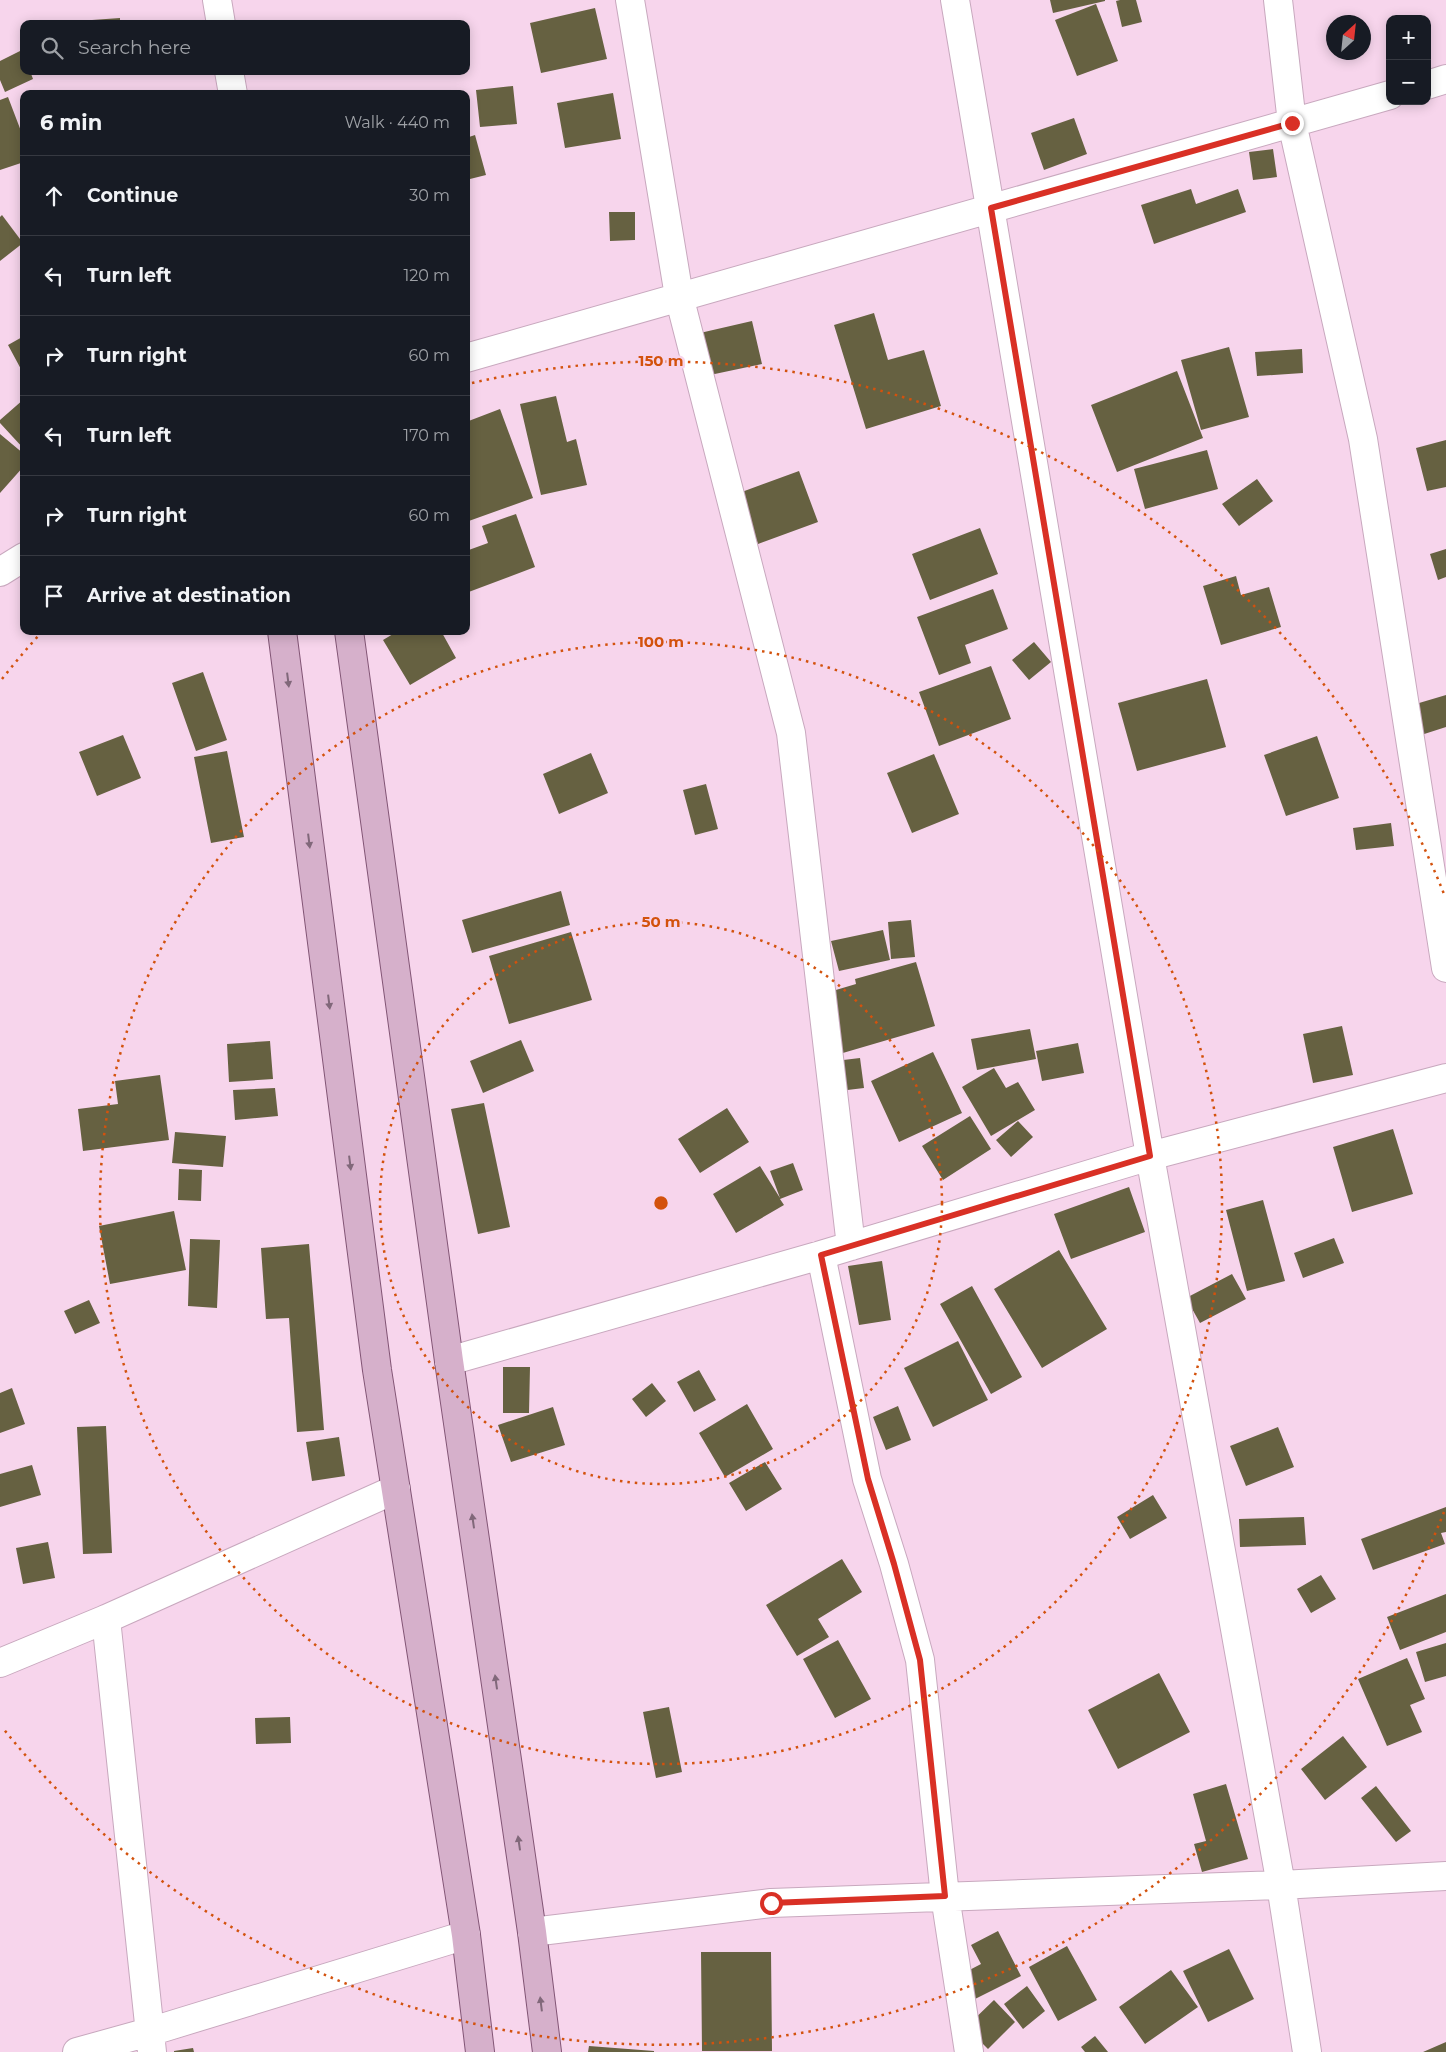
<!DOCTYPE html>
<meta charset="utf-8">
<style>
:root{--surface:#171b24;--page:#20242c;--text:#f1f3f6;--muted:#9ea1a6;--line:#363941}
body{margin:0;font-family:Montserrat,sans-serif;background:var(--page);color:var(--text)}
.controls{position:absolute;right:15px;top:15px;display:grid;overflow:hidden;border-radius:10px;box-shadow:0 2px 12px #0003}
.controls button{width:45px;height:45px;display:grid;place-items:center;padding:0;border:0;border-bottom:1px solid var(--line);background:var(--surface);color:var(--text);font:25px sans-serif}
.compass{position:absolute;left:1326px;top:15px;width:45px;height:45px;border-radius:50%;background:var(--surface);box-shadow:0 2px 12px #0003;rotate:27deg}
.stop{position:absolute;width:15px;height:15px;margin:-11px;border:4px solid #d93025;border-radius:50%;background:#fff}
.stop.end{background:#d93025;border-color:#fff;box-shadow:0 1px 5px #0008}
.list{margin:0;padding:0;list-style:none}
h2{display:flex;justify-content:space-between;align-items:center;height:65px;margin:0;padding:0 20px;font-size:21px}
h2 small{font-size:16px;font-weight:400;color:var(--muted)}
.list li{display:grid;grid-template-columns:32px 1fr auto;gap:15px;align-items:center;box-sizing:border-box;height:80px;padding:0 20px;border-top:1px solid var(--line)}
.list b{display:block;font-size:19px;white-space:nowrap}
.list em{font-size:16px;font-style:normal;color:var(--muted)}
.icon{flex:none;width:28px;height:28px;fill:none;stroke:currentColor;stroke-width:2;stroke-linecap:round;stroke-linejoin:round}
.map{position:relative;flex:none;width:1446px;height:2052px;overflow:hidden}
.search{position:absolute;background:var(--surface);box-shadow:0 2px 12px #0003;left:20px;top:20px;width:450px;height:55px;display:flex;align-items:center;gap:12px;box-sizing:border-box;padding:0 18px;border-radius:10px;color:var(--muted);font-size:19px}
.panel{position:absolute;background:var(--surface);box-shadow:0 2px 12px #0003;left:20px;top:90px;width:450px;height:545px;border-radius:10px}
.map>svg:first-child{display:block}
.building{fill:#666141}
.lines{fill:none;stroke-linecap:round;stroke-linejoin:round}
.minor-casing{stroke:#c8a8be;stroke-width:30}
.major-casing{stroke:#825575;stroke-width:30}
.minor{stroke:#fff;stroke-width:28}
.major{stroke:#d6b0cb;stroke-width:28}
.oneway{fill:#81687a}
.route{stroke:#d93025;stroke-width:6}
.ring{fill:none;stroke:#d3520d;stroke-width:2.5;stroke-dasharray:2.5 5}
.centre{fill:#d3520d;stroke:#f7d5ec;stroke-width:2.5}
.ring-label{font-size:15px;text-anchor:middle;font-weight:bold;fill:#d3520d;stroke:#f7d5ec;stroke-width:5;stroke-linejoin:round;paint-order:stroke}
</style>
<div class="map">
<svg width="1446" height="2052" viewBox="0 0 1446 2052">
<rect width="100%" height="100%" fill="#f7d5ec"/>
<!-- building -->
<path class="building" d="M 1050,0 L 1105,0 L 1105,1 L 1053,13 Z
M 1120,0 L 1136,0 L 1142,22 L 1122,27 L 1116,1 Z
M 1096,4 L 1118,61 L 1077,76 L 1055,20 Z
M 595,8 L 607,59 L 541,73 L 530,23 Z
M 120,18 L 120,24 L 93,24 L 92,20 Z
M 20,51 L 24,59 L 24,71 L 30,71 L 33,79 L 5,92 L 0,80 L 0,61 Z
M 513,86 L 517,124 L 480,127 L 476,90 Z
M 613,93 L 621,139 L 565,148 L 557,103 Z
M 8,97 L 24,139 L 24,162 L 0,170 L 0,100 Z
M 1074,118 L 1087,154 L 1044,170 L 1031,133 Z
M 475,135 L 486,175 L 466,180 L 466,138 Z
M 1273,149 L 1277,177 L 1253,180 L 1249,152 Z
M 1191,189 L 1196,204 L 1238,189 L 1246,212 L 1154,244 L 1141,205 Z
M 609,212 L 635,212 L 635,240 L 610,241 Z
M 2,215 L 23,243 L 0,261 L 0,217 Z
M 874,313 L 888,360 L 924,350 L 941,406 L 866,429 L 834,325 Z
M 752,321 L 762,364 L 710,375 L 700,333 Z
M 24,336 L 24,370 L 22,371 L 8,345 Z
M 1229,347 L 1249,417 L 1201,430 L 1181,360 Z
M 1302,349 L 1303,373 L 1257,376 L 1255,352 Z
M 1177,371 L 1203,438 L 1117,472 L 1091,405 Z
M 556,396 L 567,442 L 576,439 L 587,485 L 541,495 L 520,404 Z
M 24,399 L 24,449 L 0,423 L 0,420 Z
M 500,409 L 533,498 L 466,522 L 466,422 Z
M 0,434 L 24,454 L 24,466 L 0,493 Z
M 1446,440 L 1446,487 L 1427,491 L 1416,448 Z
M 1207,450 L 1218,489 L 1145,509 L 1134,469 Z
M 799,471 L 818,522 L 758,544 L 739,493 Z
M 1257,479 L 1273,501 L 1239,526 L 1222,504 Z
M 516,514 L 535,567 L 466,593 L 466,551 L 488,543 L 482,526 Z
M 980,528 L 998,574 L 930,600 L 912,554 Z
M 1446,549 L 1446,577 L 1438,580 L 1430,554 Z
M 1236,576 L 1241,595 L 1269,587 L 1281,627 L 1221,645 L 1203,586 Z
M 993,589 L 1008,629 L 965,645 L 971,663 L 939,675 L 917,617 Z
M 398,631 L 441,631 L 456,658 L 410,685 L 383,640 Z
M 1034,642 L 1051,662 L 1029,680 L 1012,660 Z
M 991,666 L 1011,719 L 939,746 L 919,692 Z
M 203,672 L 227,740 L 196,751 L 172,683 Z
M 1207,679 L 1226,747 L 1137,771 L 1118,703 Z
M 1446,695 L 1446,727 L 1418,736 L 1409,706 Z
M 123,735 L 141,778 L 97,796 L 79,752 Z
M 1317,736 L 1339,798 L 1286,816 L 1264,755 Z
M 227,751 L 244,837 L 211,843 L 194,757 Z
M 591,753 L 608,793 L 559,814 L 543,774 Z
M 934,754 L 959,814 L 912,833 L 887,773 Z
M 706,784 L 718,829 L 695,835 L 683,790 Z
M 1391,823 L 1394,846 L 1356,850 L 1353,828 Z
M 561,891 L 570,925 L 472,953 L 462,920 Z
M 911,920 L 915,957 L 891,959 L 888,922 Z
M 883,930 L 890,960 L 839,971 L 831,941 Z
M 571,932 L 592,1000 L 509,1024 L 489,956 Z
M 916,962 L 935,1026 L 836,1055 L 819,995 L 856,984 L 855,979 Z
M 1342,1026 L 1353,1075 L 1313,1083 L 1303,1034 Z
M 1030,1029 L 1036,1059 L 977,1070 L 971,1039 Z
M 521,1040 L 534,1071 L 483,1093 L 470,1061 Z
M 270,1041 L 273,1079 L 229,1082 L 227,1044 Z
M 1078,1043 L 1084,1073 L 1042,1081 L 1036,1051 Z
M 933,1052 L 962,1113 L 899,1142 L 871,1081 Z
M 860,1058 L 864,1088 L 839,1091 L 835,1061 Z
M 994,1068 L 1006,1088 L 1018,1082 L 1035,1110 L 991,1136 L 962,1087 Z
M 160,1075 L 169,1140 L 83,1151 L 78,1109 L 118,1104 L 115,1081 Z
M 275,1088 L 278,1116 L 235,1120 L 233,1090 Z
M 484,1103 L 510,1227 L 478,1234 L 451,1109 Z
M 727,1108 L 749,1142 L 700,1173 L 678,1139 Z
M 970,1116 L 991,1149 L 943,1180 L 922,1146 Z
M 1018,1121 L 1033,1137 L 1011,1157 L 996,1140 Z
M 1393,1129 L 1413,1194 L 1352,1212 L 1333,1147 Z
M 175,1132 L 226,1136 L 223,1167 L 172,1163 Z
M 793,1163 L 803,1190 L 780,1199 L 784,1205 L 736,1233 L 713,1194 L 760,1166 L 780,1198 L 770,1171 Z
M 179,1169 L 202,1170 L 201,1201 L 178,1200 Z
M 1129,1187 L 1145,1232 L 1071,1259 L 1054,1214 Z
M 1263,1200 L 1285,1281 L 1247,1291 L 1226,1210 Z
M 174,1211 L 186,1270 L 110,1284 L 99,1226 Z
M 1334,1238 L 1344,1263 L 1303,1278 L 1294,1253 Z
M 190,1239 L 220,1240 L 217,1308 L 188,1306 Z
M 309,1244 L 324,1430 L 297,1432 L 289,1318 L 266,1319 L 261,1248 Z
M 1059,1250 L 1107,1329 L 1042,1368 L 994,1289 Z
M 882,1261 L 891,1320 L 859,1325 L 848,1266 Z
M 1232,1274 L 1246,1299 L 1200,1323 L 1186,1298 Z
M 972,1286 L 1022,1377 L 991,1394 L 940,1304 Z
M 89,1300 L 100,1323 L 75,1334 L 64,1311 Z
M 958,1341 L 988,1400 L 933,1427 L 904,1368 Z
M 503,1367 L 530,1367 L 529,1413 L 503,1413 Z
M 699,1370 L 716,1400 L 694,1412 L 677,1382 Z
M 652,1383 L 666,1401 L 646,1417 L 632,1399 Z
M 12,1388 L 25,1424 L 0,1433 L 0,1393 Z
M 747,1404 L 773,1449 L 725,1477 L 699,1433 Z
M 898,1406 L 911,1440 L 886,1450 L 873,1417 Z
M 553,1407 L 565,1445 L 511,1462 L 498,1425 Z
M 106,1426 L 112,1553 L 83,1554 L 77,1427 Z
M 1278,1427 L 1294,1467 L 1246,1486 L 1230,1446 Z
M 339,1437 L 345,1476 L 312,1481 L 306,1442 Z
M 765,1462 L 782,1489 L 746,1511 L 729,1483 Z
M 32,1465 L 41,1495 L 0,1507 L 0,1474 Z
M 1153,1495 L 1167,1518 L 1130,1539 L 1117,1517 Z
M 1446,1507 L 1446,1532 L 1441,1533 L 1445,1544 L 1373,1570 L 1361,1539 Z
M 1304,1517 L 1306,1545 L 1240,1547 L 1239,1519 Z
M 48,1542 L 55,1578 L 23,1584 L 16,1548 Z
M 842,1559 L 862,1592 L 818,1619 L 829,1637 L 797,1656 L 766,1605 Z
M 1321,1575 L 1336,1599 L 1311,1613 L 1297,1589 Z
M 1446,1594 L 1446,1632 L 1400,1650 L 1387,1617 Z
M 838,1640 L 871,1699 L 835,1718 L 803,1659 Z
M 1446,1643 L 1446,1676 L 1425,1682 L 1416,1652 Z
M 1407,1658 L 1425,1699 L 1410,1705 L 1422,1732 L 1387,1746 L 1358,1679 Z
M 1159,1673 L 1190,1732 L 1118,1769 L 1088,1710 Z
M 669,1707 L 682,1772 L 656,1778 L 643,1712 Z
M 290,1717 L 291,1743 L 256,1744 L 255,1718 Z
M 1343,1736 L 1367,1767 L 1325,1800 L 1301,1769 Z
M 1226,1784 L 1248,1859 L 1202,1872 L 1194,1844 L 1206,1841 L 1193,1794 Z
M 1376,1786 L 1411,1831 L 1396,1842 L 1361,1798 Z
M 998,1931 L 1021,1976 L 971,2001 L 958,1976 L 981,1964 L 971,1945 Z
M 1067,1946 L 1097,2000 L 1058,2021 L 1029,1967 Z
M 1229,1949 L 1254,1999 L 1208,2022 L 1183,1971 Z
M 701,1952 L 771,1952 L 772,2051 L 702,2051 Z
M 1171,1970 L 1198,2007 L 1145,2044 L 1119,2007 Z
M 1027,1986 L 1045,2011 L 1023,2029 L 1004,2004 Z
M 994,2000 L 1015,2022 L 988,2049 L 966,2027 Z
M 1095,2036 L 1108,2052 L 1085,2052 L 1081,2047 Z
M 1446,2042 L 1446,2052 L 1423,2052 Z
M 589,2046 L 654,2051 L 654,2052 L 588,2052 Z
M 193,2048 L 194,2052 L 174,2052 L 174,2051 Z"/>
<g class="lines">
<defs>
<path id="minor" d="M 217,0 L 221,24
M 630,0 L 679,296 L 791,733 L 851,1246
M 955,0 L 1150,1156 L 1281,1885 L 1307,2052
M 1278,0 L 1292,123 L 1363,439 L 1446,968
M 229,71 L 233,94
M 1427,85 L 1446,79
M 466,358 L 1390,95
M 0,572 L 24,557
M 821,1255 L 867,1479 L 894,1564 L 920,1660 L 945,1896 L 969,2052
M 449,1361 L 821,1255 L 1150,1156 L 1446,1078
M 106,1619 L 152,2052
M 0,1663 L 106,1619 L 396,1489
M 532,1932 L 771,1903 L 1281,1885 L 1446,1876
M 77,2052 L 149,2032 L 466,1935"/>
<path id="major" d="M 282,631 L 377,1370 L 466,1935 L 480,2052
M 349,631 L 449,1361 L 532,1932 L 547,2052"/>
</defs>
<!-- minor casing -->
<use href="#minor" class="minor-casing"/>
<!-- major casing -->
<use href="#major" class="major-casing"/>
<!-- minor -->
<use href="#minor" class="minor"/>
<!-- major -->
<use href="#major" class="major"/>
</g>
<!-- one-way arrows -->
<defs><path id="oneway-solid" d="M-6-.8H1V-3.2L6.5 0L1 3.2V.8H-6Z" transform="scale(1.25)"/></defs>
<g class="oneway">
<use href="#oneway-solid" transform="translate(288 680) rotate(83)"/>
<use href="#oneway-solid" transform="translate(309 841) rotate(83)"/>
<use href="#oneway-solid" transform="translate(329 1002) rotate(83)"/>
<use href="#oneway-solid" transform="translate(350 1163) rotate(83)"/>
<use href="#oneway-solid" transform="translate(473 1521) rotate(-98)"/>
<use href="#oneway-solid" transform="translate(496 1682) rotate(-98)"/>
<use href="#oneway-solid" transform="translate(519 1843) rotate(-98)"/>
<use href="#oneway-solid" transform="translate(541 2004) rotate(-97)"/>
</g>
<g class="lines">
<!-- route -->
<path class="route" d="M 771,1903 L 945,1896 L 920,1660 L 894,1564 L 868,1479 L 821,1255 L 1150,1156 L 991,208 L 1292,123"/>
</g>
<!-- distance rings -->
<g class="ring">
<circle cx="661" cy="1203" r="281"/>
<circle cx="661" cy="1203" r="561"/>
<path d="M1444 1512A842 842 0 0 1 2 1727M2 679A842 842 0 0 1 40 634M472 383A842 842 0 0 1 1444 894"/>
</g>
<circle cx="661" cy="1203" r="8" class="centre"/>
<g class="ring-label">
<text x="661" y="366">150 m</text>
<text x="661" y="647">100 m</text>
<text x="661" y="927">50 m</text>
</g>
</svg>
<div class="controls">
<button>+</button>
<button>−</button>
</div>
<svg class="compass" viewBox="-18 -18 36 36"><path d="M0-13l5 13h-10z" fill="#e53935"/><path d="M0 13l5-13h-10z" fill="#9ea1a6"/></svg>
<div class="stop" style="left:771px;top:1903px"></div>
<div class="stop end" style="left:1292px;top:123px"></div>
<div class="search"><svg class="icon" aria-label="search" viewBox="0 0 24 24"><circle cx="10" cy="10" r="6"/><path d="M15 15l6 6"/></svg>Search here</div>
<section class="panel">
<h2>6 min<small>Walk · 440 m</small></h2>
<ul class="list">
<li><svg class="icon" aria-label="ahead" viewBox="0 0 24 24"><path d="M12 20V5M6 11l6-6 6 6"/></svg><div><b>Continue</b></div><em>30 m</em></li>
<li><svg class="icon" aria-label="left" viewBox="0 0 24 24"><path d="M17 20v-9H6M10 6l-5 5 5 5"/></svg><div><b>Turn left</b></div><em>120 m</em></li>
<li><svg class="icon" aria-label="right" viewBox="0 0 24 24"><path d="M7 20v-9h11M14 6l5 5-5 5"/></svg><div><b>Turn right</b></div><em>60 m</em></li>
<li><svg class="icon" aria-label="left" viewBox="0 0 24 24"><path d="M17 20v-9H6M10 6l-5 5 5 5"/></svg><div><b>Turn left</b></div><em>170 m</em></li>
<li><svg class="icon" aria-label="right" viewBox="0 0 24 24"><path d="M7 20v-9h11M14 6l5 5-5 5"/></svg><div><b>Turn right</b></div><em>60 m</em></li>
<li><svg class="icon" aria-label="arrive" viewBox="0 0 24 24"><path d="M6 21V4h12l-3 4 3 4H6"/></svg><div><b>Arrive at destination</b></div></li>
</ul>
</section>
</div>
